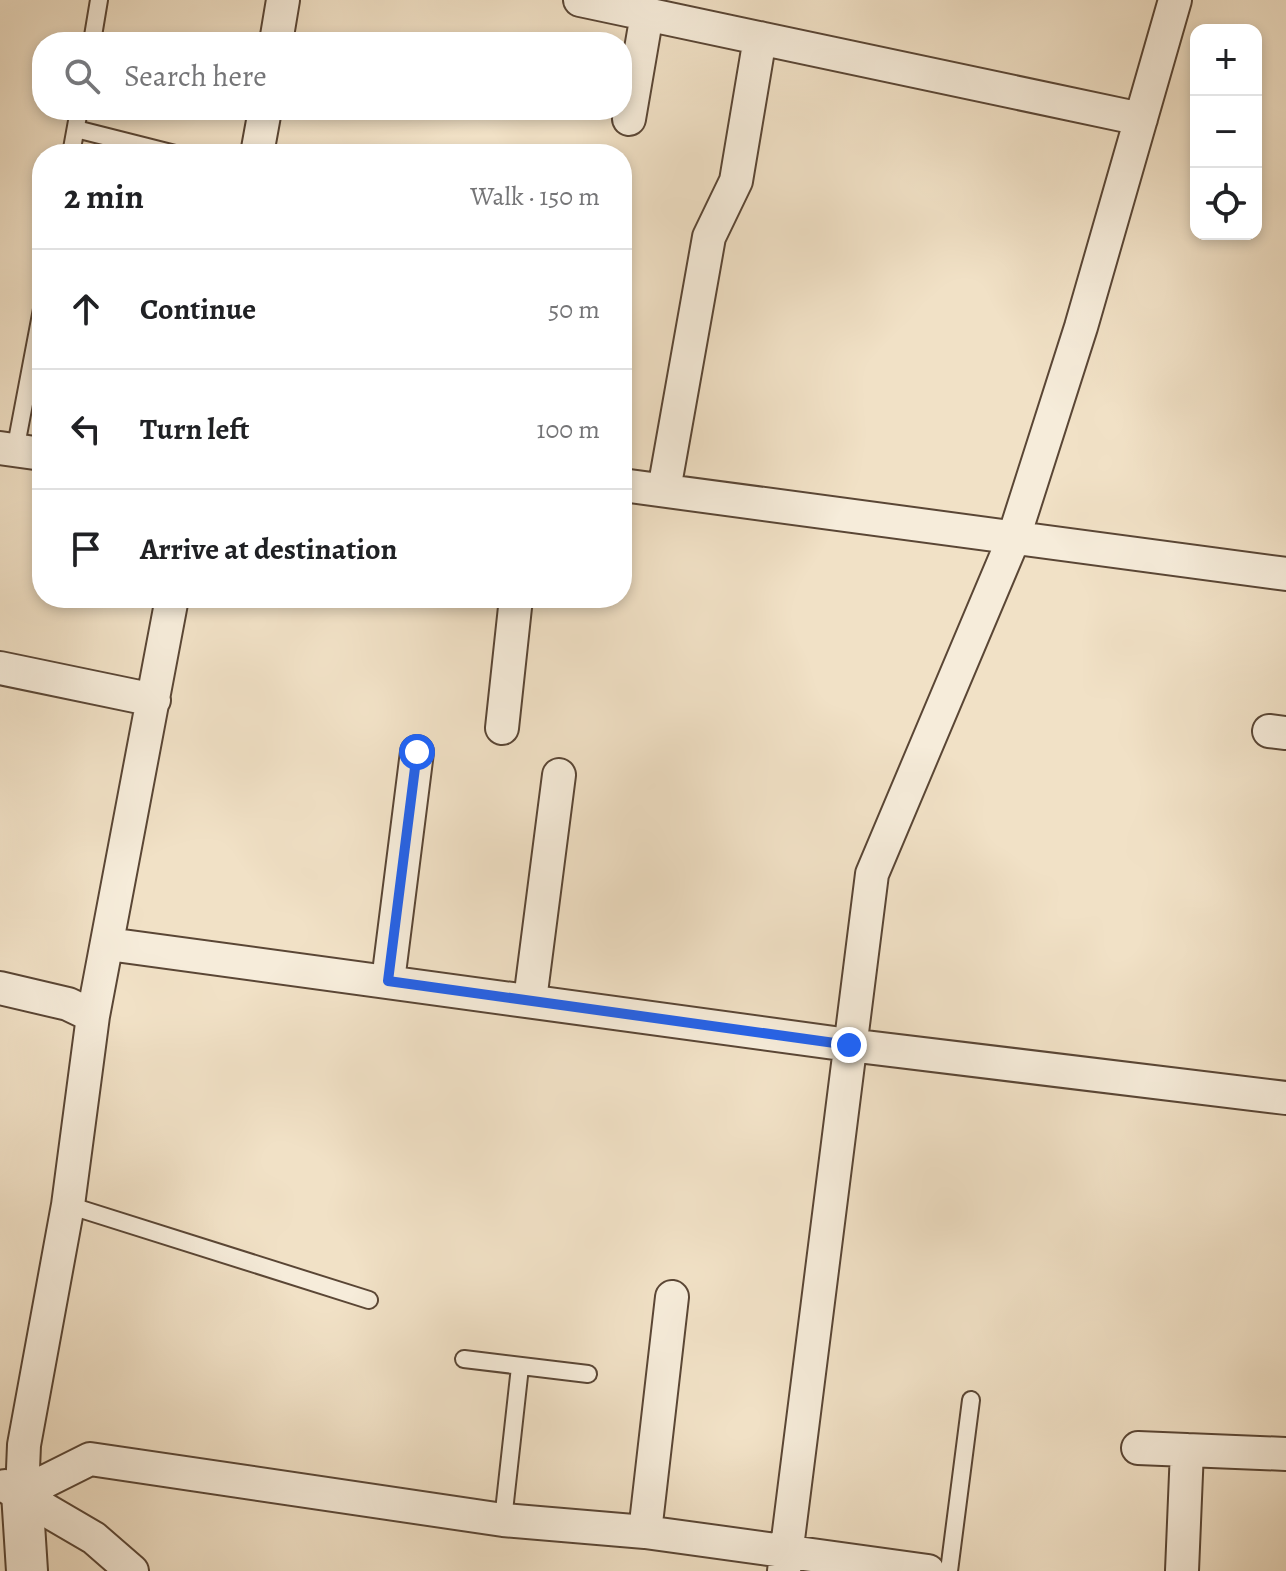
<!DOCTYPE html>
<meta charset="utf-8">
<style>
:root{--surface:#fff;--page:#f2f2f2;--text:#202124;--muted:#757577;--line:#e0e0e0}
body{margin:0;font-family:Alegreya,serif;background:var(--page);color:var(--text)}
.controls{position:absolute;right:24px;top:24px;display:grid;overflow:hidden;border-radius:16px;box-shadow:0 4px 12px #0003}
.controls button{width:72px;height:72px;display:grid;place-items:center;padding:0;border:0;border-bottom:2px solid var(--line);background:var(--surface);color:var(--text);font:40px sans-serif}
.stop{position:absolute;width:24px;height:24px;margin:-18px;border:6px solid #2563eb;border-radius:50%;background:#fff}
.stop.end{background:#2563eb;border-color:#fff;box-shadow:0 2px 8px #0008}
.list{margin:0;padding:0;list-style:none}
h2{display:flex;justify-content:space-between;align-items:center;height:104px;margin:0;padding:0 32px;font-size:34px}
h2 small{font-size:26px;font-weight:400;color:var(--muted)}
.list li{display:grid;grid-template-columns:52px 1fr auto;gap:24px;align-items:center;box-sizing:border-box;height:120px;padding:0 32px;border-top:2px solid var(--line)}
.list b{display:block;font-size:30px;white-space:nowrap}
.list em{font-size:26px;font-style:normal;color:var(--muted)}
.icon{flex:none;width:44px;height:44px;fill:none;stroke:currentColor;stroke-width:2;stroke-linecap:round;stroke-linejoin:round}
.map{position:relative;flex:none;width:1286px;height:1571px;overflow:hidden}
.search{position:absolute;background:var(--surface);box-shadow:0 4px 12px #0003;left:32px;top:32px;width:600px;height:88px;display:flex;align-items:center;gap:20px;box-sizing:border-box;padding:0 28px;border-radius:32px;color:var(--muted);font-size:30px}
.panel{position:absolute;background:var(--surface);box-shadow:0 4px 12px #0003;left:32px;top:144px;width:600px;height:464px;border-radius:32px}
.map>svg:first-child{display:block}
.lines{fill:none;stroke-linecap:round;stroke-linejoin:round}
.service-casing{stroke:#5a4635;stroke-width:20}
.minor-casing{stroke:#5a4635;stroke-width:36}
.tertiary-casing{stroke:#5a4635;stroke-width:44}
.service{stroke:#f6ecda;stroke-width:16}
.minor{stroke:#f6ecda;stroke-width:32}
.tertiary{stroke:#f6ecda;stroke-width:40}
.route{stroke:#2563eb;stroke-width:10}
</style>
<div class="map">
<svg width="1286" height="1571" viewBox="0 0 1286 1571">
<rect width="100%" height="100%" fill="#f1e1c6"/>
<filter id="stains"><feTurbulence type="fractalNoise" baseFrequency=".0025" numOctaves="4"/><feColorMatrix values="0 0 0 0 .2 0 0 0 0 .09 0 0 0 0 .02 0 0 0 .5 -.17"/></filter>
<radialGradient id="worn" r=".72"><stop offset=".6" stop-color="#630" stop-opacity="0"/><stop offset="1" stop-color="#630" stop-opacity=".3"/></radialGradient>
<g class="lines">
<defs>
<path id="service" d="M 92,42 L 99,0
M 76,129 L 175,154
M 71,154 L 79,110
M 15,451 L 42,309
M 68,1205 L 369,1300
M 464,1359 L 588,1374
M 503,1520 L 520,1367
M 949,1571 L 971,1400"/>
<path id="minor" d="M 580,0 L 1141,119
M 276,42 L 283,0
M 629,119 L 647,14
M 257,154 L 265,110
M 0,448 L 42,454
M 622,485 L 1286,574
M 664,490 L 709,237 L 736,181 L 760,38
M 0,668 L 154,700
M 502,728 L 516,598
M 1269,731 L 1286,733
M 108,944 L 849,1045 L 1286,1098
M 388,981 L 417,752
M 0,988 L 68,1004 L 93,1016
M 530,1000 L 559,775
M 1138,1448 L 1286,1454
M 5,1486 L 94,1538 L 132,1571
M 22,1493 L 90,1459 L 503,1520 L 645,1532 L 928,1571
M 22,1493 L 24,1445 L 68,1205 L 93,1016 L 172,598
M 645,1532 L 672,1297
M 784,1571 L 872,874 L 1013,540 L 1081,327 L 1175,0
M 1182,1571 L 1187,1450"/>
<path id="tertiary" d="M 22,1493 L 27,1571"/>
</defs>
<!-- service casing -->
<use href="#service" class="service-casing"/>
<!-- minor casing -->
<use href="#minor" class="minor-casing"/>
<!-- tertiary casing -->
<use href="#tertiary" class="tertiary-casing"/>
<!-- service -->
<use href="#service" class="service"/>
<!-- minor -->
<use href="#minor" class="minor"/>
<!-- tertiary -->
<use href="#tertiary" class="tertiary"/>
</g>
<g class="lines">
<!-- route -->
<path class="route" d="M 417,752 L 388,981 L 849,1045"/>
</g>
<rect width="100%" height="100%" filter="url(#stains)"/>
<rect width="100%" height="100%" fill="url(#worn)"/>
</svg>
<div class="controls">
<button>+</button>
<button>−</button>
<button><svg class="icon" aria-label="locate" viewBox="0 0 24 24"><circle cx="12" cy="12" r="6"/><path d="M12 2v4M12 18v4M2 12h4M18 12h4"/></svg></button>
</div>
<div class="stop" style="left:417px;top:752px"></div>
<div class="stop end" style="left:849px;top:1045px"></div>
<div class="search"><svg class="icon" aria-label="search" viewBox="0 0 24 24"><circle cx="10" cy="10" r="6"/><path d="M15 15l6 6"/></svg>Search here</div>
<section class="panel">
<h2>2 min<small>Walk · 150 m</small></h2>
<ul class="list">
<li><svg class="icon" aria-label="ahead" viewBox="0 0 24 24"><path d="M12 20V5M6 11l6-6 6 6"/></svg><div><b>Continue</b></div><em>50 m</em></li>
<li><svg class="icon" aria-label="left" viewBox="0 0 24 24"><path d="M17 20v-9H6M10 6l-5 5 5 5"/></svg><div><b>Turn left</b></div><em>100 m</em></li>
<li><svg class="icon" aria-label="arrive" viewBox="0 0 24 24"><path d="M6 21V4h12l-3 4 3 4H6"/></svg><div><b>Arrive at destination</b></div></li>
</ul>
</section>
</div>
